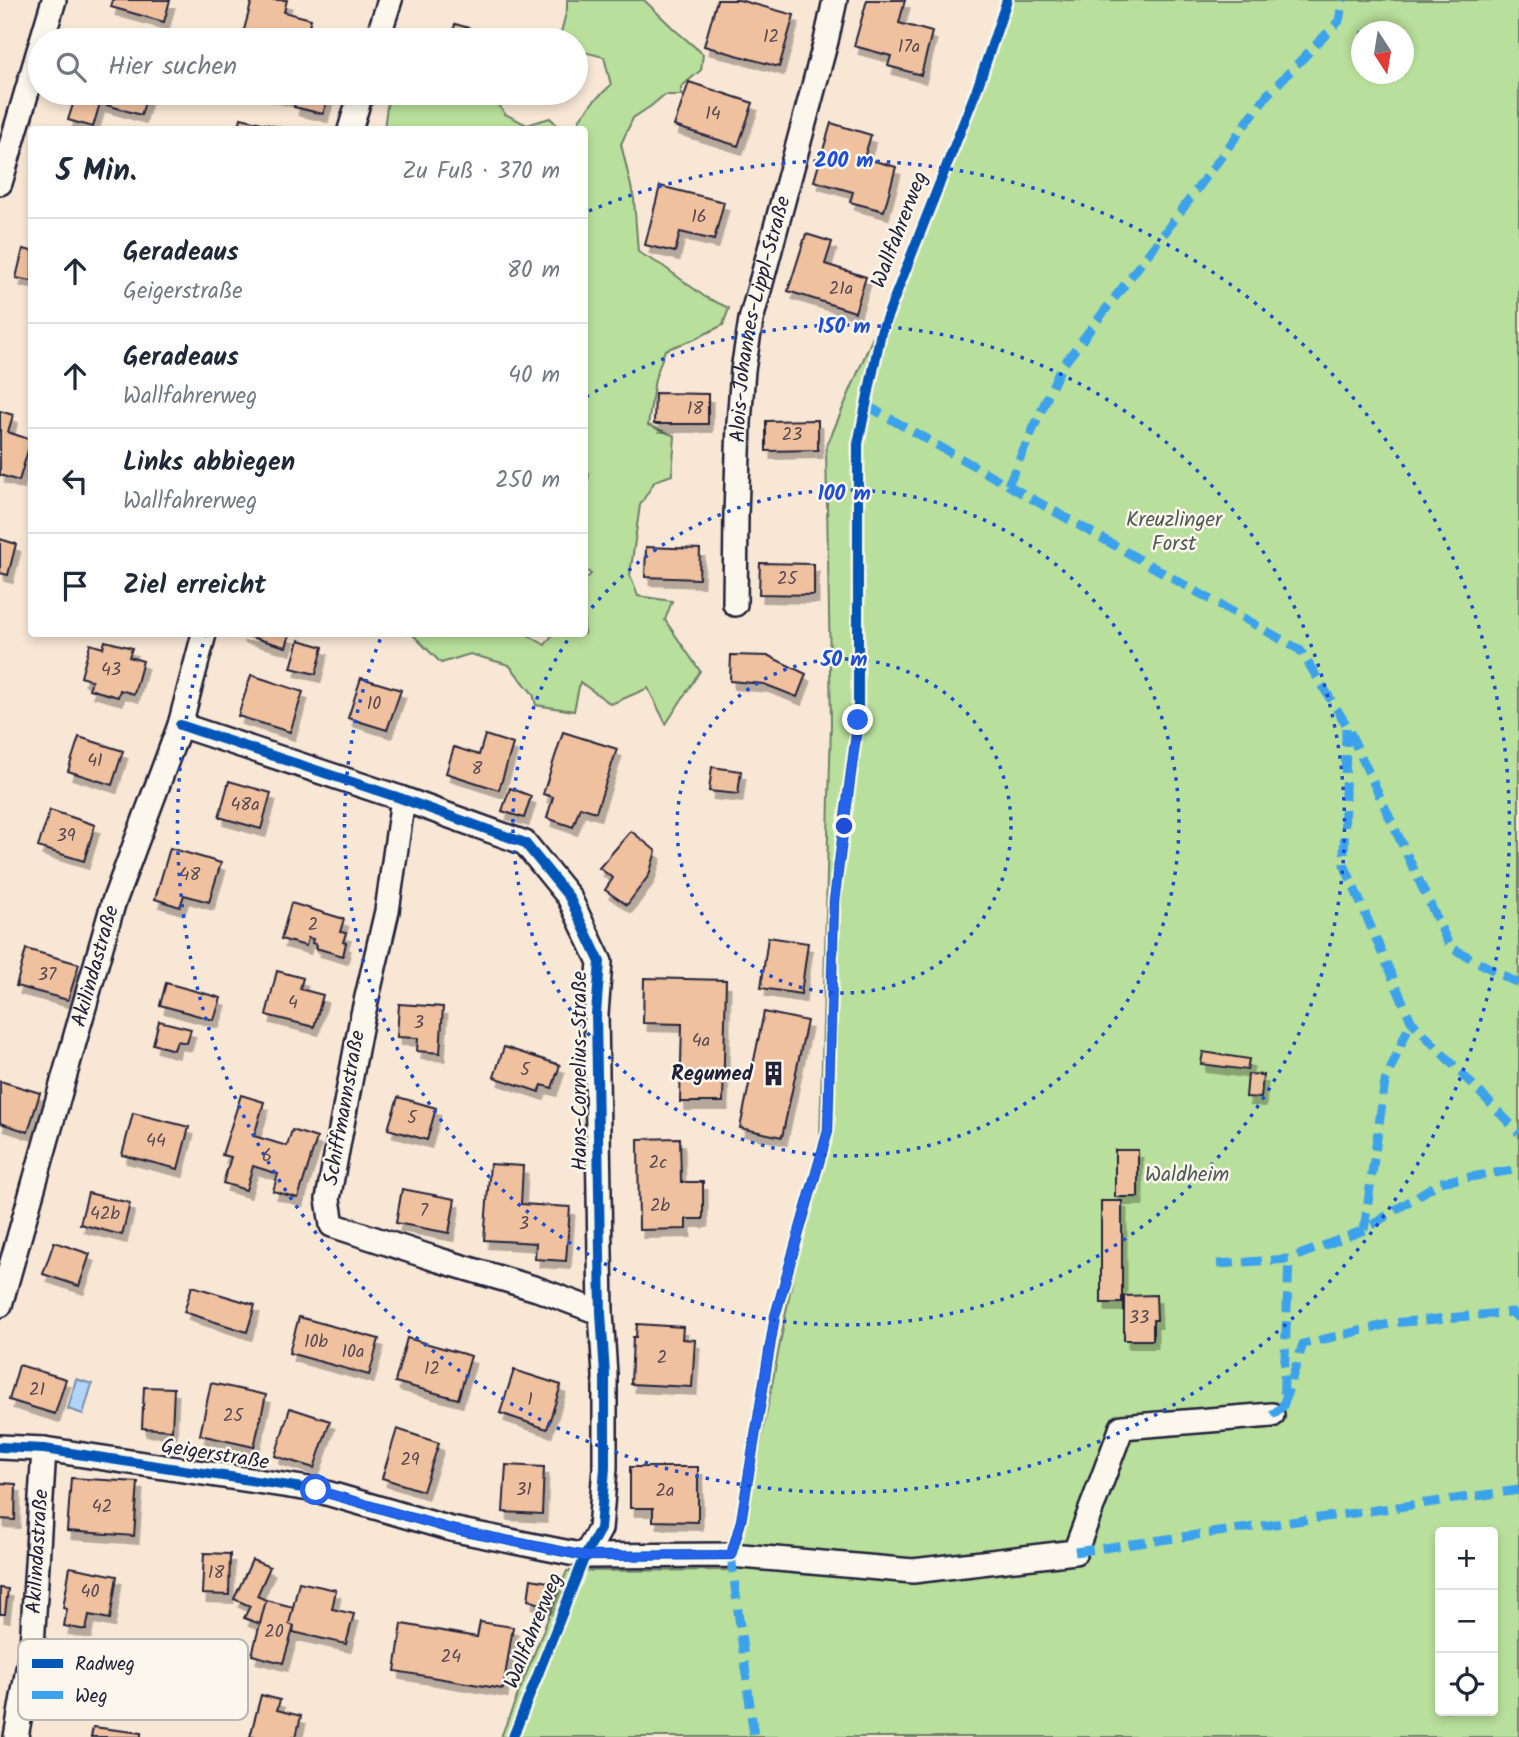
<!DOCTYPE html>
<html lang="de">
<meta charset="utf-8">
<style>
:root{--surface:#fff;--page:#f6f6f7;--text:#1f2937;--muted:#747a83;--line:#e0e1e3}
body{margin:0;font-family:Kalam,sans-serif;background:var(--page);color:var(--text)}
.controls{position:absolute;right:21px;bottom:21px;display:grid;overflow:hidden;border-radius:7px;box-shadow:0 4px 10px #0003}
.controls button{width:63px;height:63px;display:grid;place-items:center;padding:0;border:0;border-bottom:2px solid var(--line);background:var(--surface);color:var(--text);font:35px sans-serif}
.compass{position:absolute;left:1351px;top:21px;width:63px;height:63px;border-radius:50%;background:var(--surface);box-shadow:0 4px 10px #0003;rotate:168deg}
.stop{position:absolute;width:21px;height:21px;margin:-16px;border:5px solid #2563eb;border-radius:50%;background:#fff}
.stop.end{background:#2563eb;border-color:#fff;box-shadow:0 2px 7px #0008}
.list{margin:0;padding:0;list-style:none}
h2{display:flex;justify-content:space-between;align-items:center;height:91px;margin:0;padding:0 28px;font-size:30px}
h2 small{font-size:23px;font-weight:400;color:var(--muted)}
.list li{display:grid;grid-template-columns:46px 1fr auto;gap:21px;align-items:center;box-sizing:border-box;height:105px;padding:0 28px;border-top:2px solid var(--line)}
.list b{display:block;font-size:26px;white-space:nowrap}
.list p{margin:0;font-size:23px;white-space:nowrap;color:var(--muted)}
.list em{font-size:23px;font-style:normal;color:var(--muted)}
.icon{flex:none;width:38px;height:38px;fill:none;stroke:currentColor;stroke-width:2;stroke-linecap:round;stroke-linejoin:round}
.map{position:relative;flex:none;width:1519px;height:1737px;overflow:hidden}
.search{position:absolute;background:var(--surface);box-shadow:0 4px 10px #0003;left:28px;top:28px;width:560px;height:77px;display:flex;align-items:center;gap:18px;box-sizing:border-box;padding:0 24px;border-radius:38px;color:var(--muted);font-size:26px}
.panel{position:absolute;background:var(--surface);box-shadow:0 4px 10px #0003;left:28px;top:126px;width:560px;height:511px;border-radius:7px}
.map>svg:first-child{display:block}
.green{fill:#b8df9b;stroke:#6d806b;stroke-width:2;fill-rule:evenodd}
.water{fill:#b1d5f9;stroke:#788dad;stroke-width:2}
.building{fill:#f0c19f;stroke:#22223b;stroke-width:2;filter:url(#shadow)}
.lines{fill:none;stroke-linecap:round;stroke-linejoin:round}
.minor-casing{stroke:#22223b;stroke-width:28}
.minor{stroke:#fbf7ec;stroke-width:23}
.quiet{stroke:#3ea2ec;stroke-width:9;stroke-dasharray:18 9;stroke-linecap:butt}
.cycleway-casing{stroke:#fbf7ec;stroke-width:15}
.cycleway{stroke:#0057b8;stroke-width:10}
.route{stroke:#2563eb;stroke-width:9}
.ring{fill:none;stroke:#1d4ed8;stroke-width:3.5;stroke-dasharray:3.5 7}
.labels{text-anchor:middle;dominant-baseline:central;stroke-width:5;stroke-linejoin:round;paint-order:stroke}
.number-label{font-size:18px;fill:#564a54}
.street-label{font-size:21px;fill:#22223b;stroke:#fbf7ec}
.park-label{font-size:21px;fill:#4f5b58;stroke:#fbf7ec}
.poi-label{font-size:21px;font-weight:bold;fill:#22223b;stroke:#fbf7ec;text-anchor:end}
.key{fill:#fbf7ec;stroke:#bab7b7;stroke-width:2}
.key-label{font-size:19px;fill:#22223b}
.centre{fill:#1d4ed8;stroke:#fbf7ec;stroke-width:3.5}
.ring-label{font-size:21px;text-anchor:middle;font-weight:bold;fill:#1d4ed8;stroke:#fbf7ec;stroke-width:5;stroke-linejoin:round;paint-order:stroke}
</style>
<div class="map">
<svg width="1519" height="1737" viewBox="0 0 1519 1737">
<defs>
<filter id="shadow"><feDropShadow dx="4.5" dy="8" stdDeviation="0" flood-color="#0004"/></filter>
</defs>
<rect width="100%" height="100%" fill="#f8e7d5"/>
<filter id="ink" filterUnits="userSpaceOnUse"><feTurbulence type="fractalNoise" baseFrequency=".0143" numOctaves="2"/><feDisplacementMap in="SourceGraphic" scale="14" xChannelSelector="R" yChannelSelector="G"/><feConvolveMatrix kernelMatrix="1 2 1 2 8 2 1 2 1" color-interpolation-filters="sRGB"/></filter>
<g filter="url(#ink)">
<!-- green -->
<path class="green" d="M 567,0 L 644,0 L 675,30 L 703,54 L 701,70 L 681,87 L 681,95 L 664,95 L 651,106 L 633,118 L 621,144 L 634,199 L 638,252 L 663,266 L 705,297 L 729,308 L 723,325 L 695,339 L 665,350 L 655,379 L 648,425 L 675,436 L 672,475 L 655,481 L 640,505 L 630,575 L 638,596 L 672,601 L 665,620 L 700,671 L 666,724 L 648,688 L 611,704 L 580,682 L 574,711 L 536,705 L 533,694 L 509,665 L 470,654 L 441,663 L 412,634 L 526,634 L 545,645 L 553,634 L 584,634 L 585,580 L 591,574 L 584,568 L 584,497 L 589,474 L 585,476 L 585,459 L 587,458 L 584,451 L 584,147 L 587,146 L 584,130 L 582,129 L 579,120 L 593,102 L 611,85 L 604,57 L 576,50 L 576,40 L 567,40 L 561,33 L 567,9 Z
M 1009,0 L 1519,0 L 1519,1737 L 501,1737 L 567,1571 L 736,1570 L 820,1137 L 831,723 L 826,448 L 1004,26 ZM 1362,32 L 1404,32 L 1404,74 L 1362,74 ZM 1440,1532 L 1493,1532 L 1493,1711 L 1440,1711 Z
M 392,93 L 456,93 L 499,105 L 505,114 L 527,125 L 550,118 L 561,129 L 384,129 L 387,106 Z"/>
<!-- water -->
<path class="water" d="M 76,1379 L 92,1384 L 83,1414 L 68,1409 Z"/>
<!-- building -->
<path class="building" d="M 113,0 L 170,0 L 164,22 L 111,7 Z
M 252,0 L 287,0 L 284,12 L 311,19 L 305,40 L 283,40 L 244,30 Z
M 717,0 L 739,0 L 794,15 L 779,67 L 704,46 Z
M 867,0 L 905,0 L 899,23 L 932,32 L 921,75 L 888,66 L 891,56 L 854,46 Z
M 455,24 L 497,36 L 496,40 L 451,40 Z
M 689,82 L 753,103 L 738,146 L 674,126 Z
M 69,93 L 138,93 L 147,96 L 141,115 L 100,103 L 93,127 L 68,120 L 76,95 Z
M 265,93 L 329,93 L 323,114 L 294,107 L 296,100 Z
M 241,118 L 287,129 L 287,130 L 238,130 Z
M 831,123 L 871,135 L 864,158 L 896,167 L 884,211 L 850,202 L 853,192 L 814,181 Z
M 660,186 L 724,202 L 714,240 L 680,232 L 675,252 L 645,245 Z
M 806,234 L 832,242 L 825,264 L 866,277 L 855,312 L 788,291 Z
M 23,249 L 32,251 L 32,281 L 16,278 Z
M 655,393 L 708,394 L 708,424 L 654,424 Z
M 0,411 L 13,415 L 8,432 L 31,440 L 19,481 L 0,475 Z
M 818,420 L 818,450 L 766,451 L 766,421 Z
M 0,539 L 16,544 L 8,575 L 0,573 Z
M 646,547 L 700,549 L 699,579 L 645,577 Z
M 760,563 L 814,564 L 814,595 L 759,594 Z
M 240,634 L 290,634 L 286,647 Z
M 299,640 L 323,647 L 316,674 L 291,668 Z
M 105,641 L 132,648 L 129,657 L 143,661 L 134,694 L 120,690 L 118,697 L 89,689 L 92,681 L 81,677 L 90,644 L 103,648 Z
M 731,655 L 769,656 L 806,674 L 797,697 L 764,684 L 730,681 Z
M 251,675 L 303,692 L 290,732 L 238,716 Z
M 361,678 L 401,690 L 387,730 L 348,718 Z
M 563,732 L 617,749 L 596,812 L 580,807 L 573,827 L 547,818 L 553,797 L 543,794 Z
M 485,735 L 513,744 L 499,790 L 446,773 L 454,747 L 479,755 Z
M 79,737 L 123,751 L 112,785 L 68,771 Z
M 712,767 L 741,771 L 738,794 L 709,791 Z
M 229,781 L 271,793 L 261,829 L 219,817 Z
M 510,788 L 531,796 L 524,818 L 502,811 Z
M 50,810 L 95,825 L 84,861 L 38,847 Z
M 631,831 L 656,851 L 649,875 L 627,905 L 605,890 L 613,878 L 599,868 Z
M 170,848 L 221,863 L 209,902 L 184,895 L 180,907 L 155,899 Z
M 291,903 L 344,919 L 340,932 L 346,933 L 343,942 L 346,943 L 343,956 L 316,948 L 317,945 L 312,943 L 313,939 L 308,938 L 306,946 L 281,939 Z
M 768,937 L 808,943 L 801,994 L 761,988 Z
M 26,949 L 79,964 L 68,1000 L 16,986 Z
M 277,971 L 303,978 L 300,989 L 323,995 L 314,1027 L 266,1015 Z
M 644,978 L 726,980 L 723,1102 L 680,1102 L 682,1024 L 643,1023 Z
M 166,983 L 221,998 L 214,1020 L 160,1005 Z
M 399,1004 L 443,1007 L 440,1053 L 417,1051 L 418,1038 L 397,1037 Z
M 764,1012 L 807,1021 L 782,1137 L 740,1128 Z
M 159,1021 L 191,1029 L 187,1043 L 177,1041 L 174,1050 L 153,1044 Z
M 504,1047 L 560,1065 L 552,1088 L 542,1085 L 539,1092 L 494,1077 Z
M 1203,1052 L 1249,1059 L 1247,1070 L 1201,1064 Z
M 1248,1074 L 1263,1075 L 1261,1098 L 1246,1097 Z
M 0,1081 L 40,1093 L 28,1132 L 0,1123 Z
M 241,1095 L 264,1102 L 254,1136 L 287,1146 L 292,1130 L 317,1138 L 298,1198 L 273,1191 L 278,1174 L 253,1166 L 246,1190 L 223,1183 L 231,1157 L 222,1155 Z
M 398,1097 L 436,1108 L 427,1140 L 388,1129 Z
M 133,1113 L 189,1127 L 178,1169 L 122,1155 Z
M 680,1138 L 681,1182 L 703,1182 L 703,1219 L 686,1219 L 686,1229 L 639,1230 L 638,1139 Z
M 1115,1150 L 1138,1150 L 1138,1197 L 1115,1197 Z
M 490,1164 L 523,1166 L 521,1204 L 570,1207 L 566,1261 L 535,1259 L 536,1243 L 484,1240 Z
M 402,1189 L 455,1199 L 449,1233 L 396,1223 Z
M 88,1193 L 130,1203 L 122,1235 L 80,1224 Z
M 1101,1201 L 1122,1201 L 1122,1303 L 1101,1303 Z
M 54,1242 L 90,1254 L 79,1286 L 43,1274 Z
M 192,1286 L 255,1305 L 247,1332 L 184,1312 Z
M 1156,1295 L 1157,1320 L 1153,1320 L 1153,1340 L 1124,1340 L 1124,1296 Z
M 299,1317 L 379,1339 L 369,1375 L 289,1353 Z
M 637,1324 L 683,1327 L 682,1339 L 695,1340 L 692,1387 L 631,1384 L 633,1337 L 636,1337 Z
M 407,1338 L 471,1356 L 458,1399 L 395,1382 Z
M 19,1365 L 66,1379 L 55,1414 L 9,1400 Z
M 514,1370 L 561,1385 L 547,1429 L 500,1413 Z
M 211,1383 L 266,1395 L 254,1447 L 200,1435 Z
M 144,1387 L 174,1388 L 172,1430 L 142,1428 Z
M 290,1408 L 330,1421 L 314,1468 L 275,1456 Z
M 397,1429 L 439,1443 L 423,1491 L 382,1478 Z
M 506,1465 L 544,1467 L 542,1514 L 503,1512 Z
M 630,1467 L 698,1467 L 698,1522 L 653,1521 L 653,1508 L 630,1508 Z
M 71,1478 L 138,1482 L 134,1536 L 67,1531 Z
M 0,1483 L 16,1484 L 15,1520 L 0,1519 Z
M 204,1553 L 230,1554 L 229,1595 L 202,1594 Z
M 252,1560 L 270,1567 L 257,1596 L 266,1600 L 260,1624 L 244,1618 L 250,1606 L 234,1599 Z
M 70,1567 L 117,1576 L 110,1619 L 89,1615 L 86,1630 L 64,1626 L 67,1609 L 63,1608 Z
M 531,1579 L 560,1584 L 550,1607 L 528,1600 Z
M 299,1582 L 336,1590 L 332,1609 L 354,1614 L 346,1644 L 293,1632 L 294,1626 L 289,1624 Z
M 0,1588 L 8,1589 L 5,1614 L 0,1614 Z
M 266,1600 L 293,1607 L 289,1624 L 294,1626 L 283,1663 L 252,1655 Z
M 480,1622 L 513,1627 L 503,1689 L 395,1671 L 402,1624 L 477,1637 Z
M 261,1695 L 280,1700 L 277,1710 L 301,1716 L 296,1737 L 250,1737 Z
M 93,1727 L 141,1733 L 141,1737 L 91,1737 Z"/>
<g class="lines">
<defs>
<g id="minor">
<path d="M 42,40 L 54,0"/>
<path d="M 377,40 L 390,0"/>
<path d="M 350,130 L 361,93"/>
<path d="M 0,183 L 40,47"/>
<path id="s1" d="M 735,604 L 736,516 L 739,423 L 743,370 L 751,320 L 826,41 L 835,0"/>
<path d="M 180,725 L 400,798 L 525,843 L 569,897 L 600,962 L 596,1014 L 601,1313 L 605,1375 L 605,1468 L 600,1529 L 585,1556"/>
<path d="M 400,798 L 402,806 L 387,911 L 361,1023 L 328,1199 L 332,1225 L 439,1260 L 537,1289 L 601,1313"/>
<path id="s2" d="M 0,1305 L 113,904 L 180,725 L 204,634"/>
<path d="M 0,1447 L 44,1449 L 316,1490 L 451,1529 L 585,1556 L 731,1555 L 913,1571 L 1075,1552 L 1122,1427 L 1272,1415"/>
<path id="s3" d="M 16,1737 L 32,1646 L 44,1449"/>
</g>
</defs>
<!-- minor casing -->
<use href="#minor" class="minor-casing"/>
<!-- minor -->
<use href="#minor" class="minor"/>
<!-- quiet -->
<path class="quiet" d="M 866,405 L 1300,650 L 1346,724 L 1450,947 L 1519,984
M 1008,485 L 1060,369 L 1175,219 L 1267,95 L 1339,21 L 1343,0
M 1346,728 L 1344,864 L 1411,1021 L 1519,1133
M 1364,1230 L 1385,1082 L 1411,1021
M 1217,1264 L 1289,1259 L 1364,1230 L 1440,1182 L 1519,1169
M 1283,1406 L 1303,1344 L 1393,1323 L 1512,1312 L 1519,1319
M 1272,1415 L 1283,1406 L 1289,1259
M 1075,1552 L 1519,1490
M 731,1555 L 754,1737"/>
<defs>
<path id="cycleway" d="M 180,725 L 400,798 L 525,843 L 569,897 L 600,962 L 596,1014 L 601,1313 L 605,1375 L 605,1468 L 600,1529 L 585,1556 L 513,1737
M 0,1447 L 44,1449 L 316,1490 L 451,1529 L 585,1556 L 731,1555 L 741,1521 L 775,1316 L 828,1131 L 834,901 L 858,720 L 858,444 L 881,332 L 978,86 L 1007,0"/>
</defs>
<!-- cycleway casing -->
<use href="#cycleway" class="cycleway-casing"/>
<!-- cycleway -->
<use href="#cycleway" class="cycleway"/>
</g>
</g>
<g class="lines" filter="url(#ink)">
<!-- route -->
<path class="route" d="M 316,1490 L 451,1529 L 585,1556 L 731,1555 L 741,1521 L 775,1316 L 828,1131 L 834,901 L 858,720"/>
</g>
<!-- distance rings -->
<g class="ring">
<circle cx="844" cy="826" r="167"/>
<path d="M585 616A333 333 0 1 1 571 635"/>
<path d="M586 397A500 500 0 1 1 382 635"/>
<path d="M589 211A666 666 0 1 1 205 637"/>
</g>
<!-- icons -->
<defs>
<symbol id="building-bare" viewBox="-9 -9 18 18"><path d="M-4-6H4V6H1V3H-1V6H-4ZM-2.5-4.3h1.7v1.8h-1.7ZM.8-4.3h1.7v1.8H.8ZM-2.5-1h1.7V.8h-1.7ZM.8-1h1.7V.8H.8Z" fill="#22223b" stroke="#fbf7ec" stroke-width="2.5" paint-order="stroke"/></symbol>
</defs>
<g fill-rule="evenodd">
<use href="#building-bare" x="756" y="1056" width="35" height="35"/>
</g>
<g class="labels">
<!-- number labels -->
<g class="number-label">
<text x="771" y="37">12</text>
<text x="909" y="47">17a</text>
<text x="713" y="114">14</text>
<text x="699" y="217">16</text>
<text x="841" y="289">21a</text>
<text x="695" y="409">18</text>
<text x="792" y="435">23</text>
<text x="787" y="579">25</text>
<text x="111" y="670">43</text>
<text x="374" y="704">10</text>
<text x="95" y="761">41</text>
<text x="477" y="769">8</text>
<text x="245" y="805">48a</text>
<text x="66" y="836">39</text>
<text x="190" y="875">48</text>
<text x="313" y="925">2</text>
<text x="47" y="975">37</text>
<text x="293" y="1003">4</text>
<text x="419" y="1023">3</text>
<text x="701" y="1041">4a</text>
<text x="525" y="1070">5</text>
<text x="412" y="1118">5</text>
<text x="156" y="1141">44</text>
<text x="267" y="1156">6</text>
<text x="658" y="1163">2c</text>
<text x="660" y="1206">2b</text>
<text x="424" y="1211">7</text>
<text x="105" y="1214">42b</text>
<text x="524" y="1224">3</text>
<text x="1139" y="1318">33</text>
<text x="316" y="1342">10b</text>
<text x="353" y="1352">10a</text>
<text x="662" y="1358">2</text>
<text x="432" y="1369">12</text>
<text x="37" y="1390">21</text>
<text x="530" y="1400">1</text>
<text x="233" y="1416">25</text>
<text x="410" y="1460">29</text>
<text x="524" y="1490">31</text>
<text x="665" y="1491">2a</text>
<text x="102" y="1507">42</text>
<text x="216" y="1573">18</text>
<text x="90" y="1592">40</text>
<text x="274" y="1632">20</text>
<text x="451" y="1657">24</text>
</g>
<!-- street labels -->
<g class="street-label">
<text transform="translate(900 230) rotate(-69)">Wallfahrerweg</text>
<text stroke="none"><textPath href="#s1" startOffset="287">Alois-Johannes-Lippl-Straße</textPath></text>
<text stroke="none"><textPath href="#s2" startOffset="352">Akilindastraße</textPath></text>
<text transform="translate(580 1071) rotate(-90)">Hans-Cornelius-Straße</text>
<text transform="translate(345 1108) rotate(-80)">Schiffmannstraße</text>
<text transform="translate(215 1455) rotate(9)">Geigerstraße</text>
<text stroke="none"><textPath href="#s3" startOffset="187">Akilindastraße</textPath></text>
<text transform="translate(534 1631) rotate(-68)">Wallfahrerweg</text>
</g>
<!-- park labels -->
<g class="park-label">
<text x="1174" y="520">Kreuzlinger<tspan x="1174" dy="24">Forst</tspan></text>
<text x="1187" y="1175">Waldheim</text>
</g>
<!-- poi labels -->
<g class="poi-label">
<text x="753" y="1074">Regumed</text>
</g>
</g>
<!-- legend -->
<rect x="18" y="1639" width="230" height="81" rx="10" class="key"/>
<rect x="32" y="1659" width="31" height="9" fill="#0057b8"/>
<rect x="32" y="1691" width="31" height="8" fill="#3ea2ec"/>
<g class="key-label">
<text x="75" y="1670">Radweg</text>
<text x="75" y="1702">Weg</text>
</g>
<circle cx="844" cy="826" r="10" class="centre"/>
<g class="ring-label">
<text x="844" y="167">200 m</text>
<text x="844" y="333">150 m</text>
<text x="844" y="500">100 m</text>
<text x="844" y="666">50 m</text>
</g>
</svg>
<div class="controls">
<button>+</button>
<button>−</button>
<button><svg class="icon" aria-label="locate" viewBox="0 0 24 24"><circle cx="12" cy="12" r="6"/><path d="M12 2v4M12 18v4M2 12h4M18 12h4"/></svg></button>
</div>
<svg class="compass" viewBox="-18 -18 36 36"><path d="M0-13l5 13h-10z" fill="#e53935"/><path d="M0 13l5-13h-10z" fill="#747a83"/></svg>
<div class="stop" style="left:316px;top:1490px"></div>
<div class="stop end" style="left:858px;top:720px"></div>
<div class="search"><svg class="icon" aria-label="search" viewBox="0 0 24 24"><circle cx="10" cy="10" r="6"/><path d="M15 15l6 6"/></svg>Hier suchen</div>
<section class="panel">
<h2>5 Min.<small>Zu Fuß · 370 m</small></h2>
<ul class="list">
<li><svg class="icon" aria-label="ahead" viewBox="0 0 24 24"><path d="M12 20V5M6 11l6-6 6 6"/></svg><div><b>Geradeaus</b><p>Geigerstraße</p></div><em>80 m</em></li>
<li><svg class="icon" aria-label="ahead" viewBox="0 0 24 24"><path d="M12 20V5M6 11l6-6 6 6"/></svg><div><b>Geradeaus</b><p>Wallfahrerweg</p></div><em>40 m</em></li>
<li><svg class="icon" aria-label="left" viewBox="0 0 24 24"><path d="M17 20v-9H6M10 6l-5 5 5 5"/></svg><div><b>Links abbiegen</b><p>Wallfahrerweg</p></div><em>250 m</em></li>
<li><svg class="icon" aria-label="arrive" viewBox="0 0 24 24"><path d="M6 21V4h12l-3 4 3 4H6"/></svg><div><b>Ziel erreicht</b></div></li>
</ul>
</section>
</div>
